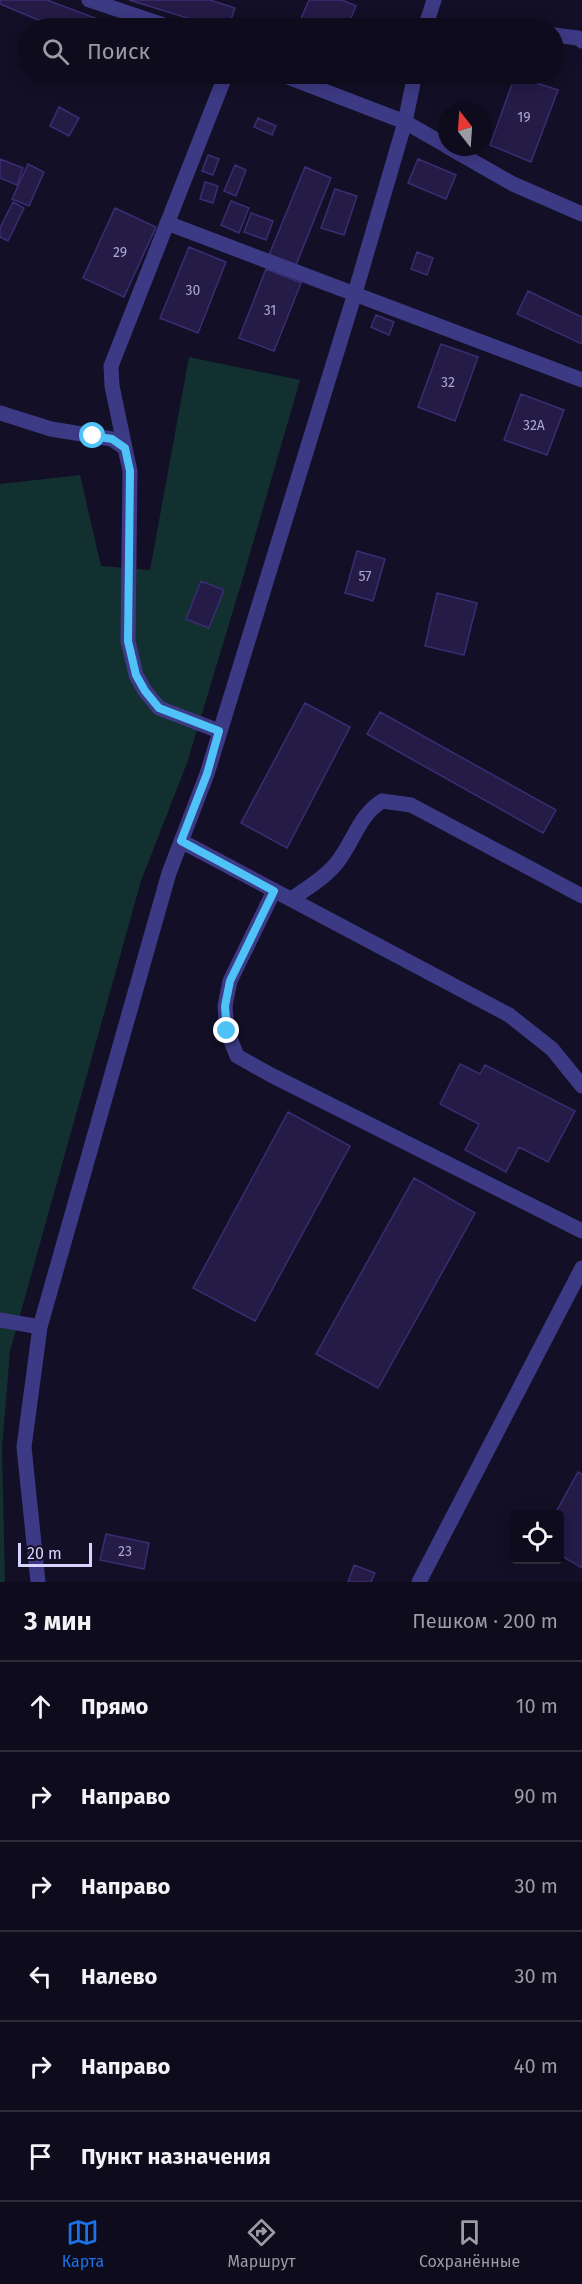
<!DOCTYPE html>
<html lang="ru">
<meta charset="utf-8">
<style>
:root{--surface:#0e0b1c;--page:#1c1929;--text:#f1f3f6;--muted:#9b9ba3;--line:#2e2b3b;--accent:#1a73e8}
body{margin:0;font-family:"Fira Sans",sans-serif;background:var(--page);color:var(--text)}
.controls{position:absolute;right:18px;bottom:18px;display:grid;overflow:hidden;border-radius:6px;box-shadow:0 3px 15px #0003}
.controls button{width:54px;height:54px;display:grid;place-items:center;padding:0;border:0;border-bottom:2px solid var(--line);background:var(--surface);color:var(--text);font:30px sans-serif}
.compass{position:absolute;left:438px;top:102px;width:54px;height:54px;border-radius:50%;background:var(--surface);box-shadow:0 3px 15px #0003;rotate:343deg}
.scale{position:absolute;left:18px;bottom:15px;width:74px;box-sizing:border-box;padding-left:6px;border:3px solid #d9d4ff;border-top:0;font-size:16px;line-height:21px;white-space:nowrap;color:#d9d4ff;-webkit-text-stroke:4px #130f26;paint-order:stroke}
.stop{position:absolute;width:18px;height:18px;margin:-14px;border:4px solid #4fc3f7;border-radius:50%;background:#fff}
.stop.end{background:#4fc3f7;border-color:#fff;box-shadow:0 2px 6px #0008}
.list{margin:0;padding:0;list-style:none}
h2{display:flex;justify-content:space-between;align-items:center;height:78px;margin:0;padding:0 24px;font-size:26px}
h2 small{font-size:20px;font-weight:400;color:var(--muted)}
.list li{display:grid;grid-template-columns:39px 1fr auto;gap:18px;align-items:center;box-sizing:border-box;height:90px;padding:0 24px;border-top:2px solid var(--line)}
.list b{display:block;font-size:22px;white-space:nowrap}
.list em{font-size:20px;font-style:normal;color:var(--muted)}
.icon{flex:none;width:33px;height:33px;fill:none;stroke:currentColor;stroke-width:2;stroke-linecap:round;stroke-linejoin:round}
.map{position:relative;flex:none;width:582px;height:1582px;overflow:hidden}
.search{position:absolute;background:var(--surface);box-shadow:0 3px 15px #0003;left:18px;right:18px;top:18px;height:66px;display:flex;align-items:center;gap:15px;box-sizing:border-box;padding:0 21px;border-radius:33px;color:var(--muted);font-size:22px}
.sheet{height:618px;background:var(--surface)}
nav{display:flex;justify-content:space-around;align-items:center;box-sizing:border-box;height:84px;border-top:2px solid var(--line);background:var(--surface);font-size:16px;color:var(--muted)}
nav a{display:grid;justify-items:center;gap:3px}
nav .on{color:var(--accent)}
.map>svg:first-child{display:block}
.green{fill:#12302f}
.building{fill:#241b47;stroke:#3b2d73;stroke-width:1.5}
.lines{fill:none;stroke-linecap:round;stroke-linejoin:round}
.minor{stroke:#3d3a85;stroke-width:15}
.route{stroke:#4fc3f7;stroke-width:8}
.labels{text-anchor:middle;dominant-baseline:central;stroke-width:6;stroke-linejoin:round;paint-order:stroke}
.number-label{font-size:14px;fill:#aca6d1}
</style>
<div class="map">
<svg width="582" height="1582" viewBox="0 0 582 1582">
<rect width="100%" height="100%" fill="#130f26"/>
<!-- green -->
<path class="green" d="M 189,357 L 300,380 L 242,581 L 187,763 L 141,881 L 10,1351 L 2,1448 L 5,1582 L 0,1582 L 0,484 L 80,475 L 101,566 L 150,570 Z"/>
<!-- building -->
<path class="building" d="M 0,0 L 47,0 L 114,25 L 112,28 L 57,28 L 0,4 Z
M 129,0 L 210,0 L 235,8 L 228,28 L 220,28 Z
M 309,0 L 342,0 L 356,6 L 347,28 L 297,28 Z
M 515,76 L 558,90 L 531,162 L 490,145 Z
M 59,107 L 79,118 L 69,136 L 50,126 Z
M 258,118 L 276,126 L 272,135 L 254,127 Z
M 208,155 L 219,159 L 213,175 L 202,171 Z
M 0,159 L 23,168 L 17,185 L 0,178 Z
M 418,159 L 456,175 L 446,199 L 408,183 Z
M 28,164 L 44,172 L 29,206 L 12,199 Z
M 235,165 L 246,170 L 236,196 L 224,191 Z
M 305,167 L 331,178 L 296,265 L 269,255 Z
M 205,182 L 218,186 L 213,203 L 200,199 Z
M 335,189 L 357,196 L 344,235 L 321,228 Z
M 231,201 L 249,208 L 239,233 L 221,225 Z
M 13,202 L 24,208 L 8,241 L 0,237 L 0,228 Z
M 115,208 L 156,227 L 124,297 L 83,278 Z
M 251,213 L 273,221 L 266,240 L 244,232 Z
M 189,247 L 226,262 L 198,333 L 160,318 Z
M 417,252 L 433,258 L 427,275 L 411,269 Z
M 266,269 L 301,283 L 274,351 L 239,338 Z
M 528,291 L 582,317 L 582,344 L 517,314 Z
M 376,315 L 394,322 L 389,335 L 371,327 Z
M 441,344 L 478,357 L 455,421 L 418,407 Z
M 521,394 L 564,410 L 547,455 L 504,440 Z
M 357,551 L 385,559 L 373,601 L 345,593 Z
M 201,581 L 224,590 L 209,628 L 186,619 Z
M 437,593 L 477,603 L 464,655 L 425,646 Z
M 305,703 L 350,727 L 287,848 L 241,823 Z
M 380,712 L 556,810 L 543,833 L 367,734 Z
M 460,1064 L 480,1074 L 485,1065 L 575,1111 L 548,1162 L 519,1147 L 506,1172 L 465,1150 L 479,1124 L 440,1104 Z
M 288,1112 L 350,1146 L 255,1321 L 193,1288 Z
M 414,1178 L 475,1213 L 378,1388 L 316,1354 Z
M 578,1472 L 582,1474 L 582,1568 L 560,1555 L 560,1514 L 555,1514 Z
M 106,1534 L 149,1543 L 144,1569 L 100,1560 Z
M 354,1565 L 375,1573 L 371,1582 L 348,1582 Z"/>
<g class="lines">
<!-- minor -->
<path class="minor" d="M 89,0 L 173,28
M 425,28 L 434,0
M 554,35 L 578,38 L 582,41
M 280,74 L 405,122 L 447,146
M 448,147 L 513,184 L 582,214
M 167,223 L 582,380
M 0,413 L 51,429 L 112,439 L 125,448 L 130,471 L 128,641 L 136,675 L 145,691 L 159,708 L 219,731
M 125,448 L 112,386 L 111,366 L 226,74
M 181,841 L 509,1015 L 552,1049 L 582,1086
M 274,891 L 230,981 L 225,1006 L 227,1031 L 237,1056 L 271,1075 L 582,1231
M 291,899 C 306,889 323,879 335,865 C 354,843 357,817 382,801 L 411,805 L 582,896
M 0,1320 L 40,1327
M 38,1582 L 24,1447 L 40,1327 L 169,873 L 207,774 L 355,293 L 405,122 L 415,74
M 419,1582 L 582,1268"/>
</g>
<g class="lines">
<!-- route -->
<path class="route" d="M 93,436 L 112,439 L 125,448 L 130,471 L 128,641 L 136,675 L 145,691 L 159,708 L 219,731 L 207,774 L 181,841 L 274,891 L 230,981 L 225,1006 L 227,1031"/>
</g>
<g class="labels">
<!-- number labels -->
<g class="number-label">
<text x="524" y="117">19</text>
<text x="120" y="252">29</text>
<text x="193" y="290">30</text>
<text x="270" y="310">31</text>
<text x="448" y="382">32</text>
<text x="534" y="425">32А</text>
<text x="365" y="576">57</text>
<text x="125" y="1551">23</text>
</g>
</g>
</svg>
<div class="controls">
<button><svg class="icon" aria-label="locate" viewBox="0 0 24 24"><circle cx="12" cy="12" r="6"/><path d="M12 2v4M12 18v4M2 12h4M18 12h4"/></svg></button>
</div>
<svg class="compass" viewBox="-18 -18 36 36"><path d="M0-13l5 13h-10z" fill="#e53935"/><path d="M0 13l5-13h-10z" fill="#9b9ba3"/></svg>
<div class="scale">20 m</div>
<div class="stop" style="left:93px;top:436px"></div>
<div class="stop end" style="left:227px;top:1031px"></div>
<div class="search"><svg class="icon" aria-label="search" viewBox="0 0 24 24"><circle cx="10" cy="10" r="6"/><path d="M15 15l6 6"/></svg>Поиск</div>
</div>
<section class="sheet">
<h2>3 мин<small>Пешком · 200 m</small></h2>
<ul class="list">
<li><svg class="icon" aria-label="ahead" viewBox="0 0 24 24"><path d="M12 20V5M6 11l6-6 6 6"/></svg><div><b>Прямо</b></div><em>10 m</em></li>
<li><svg class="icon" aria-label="right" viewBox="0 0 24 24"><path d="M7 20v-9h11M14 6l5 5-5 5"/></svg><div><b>Направо</b></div><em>90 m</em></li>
<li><svg class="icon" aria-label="right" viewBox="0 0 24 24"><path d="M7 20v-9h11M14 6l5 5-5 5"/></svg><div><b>Направо</b></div><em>30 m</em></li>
<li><svg class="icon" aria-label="left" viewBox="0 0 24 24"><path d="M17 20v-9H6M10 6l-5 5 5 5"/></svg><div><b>Налево</b></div><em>30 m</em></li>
<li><svg class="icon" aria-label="right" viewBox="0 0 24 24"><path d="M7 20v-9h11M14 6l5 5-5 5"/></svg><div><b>Направо</b></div><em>40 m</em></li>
<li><svg class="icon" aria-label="arrive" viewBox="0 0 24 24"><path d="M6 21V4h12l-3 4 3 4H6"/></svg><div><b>Пункт назначения</b></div></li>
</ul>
</section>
<nav>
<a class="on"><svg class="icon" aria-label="map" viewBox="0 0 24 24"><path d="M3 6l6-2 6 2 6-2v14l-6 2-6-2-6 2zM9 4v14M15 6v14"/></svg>Карта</a>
<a><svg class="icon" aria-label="directions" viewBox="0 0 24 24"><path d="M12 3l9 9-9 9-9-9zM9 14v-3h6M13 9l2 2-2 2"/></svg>Маршрут</a>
<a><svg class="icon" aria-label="saved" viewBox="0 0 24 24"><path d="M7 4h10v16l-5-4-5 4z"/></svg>Сохранённые</a>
</nav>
